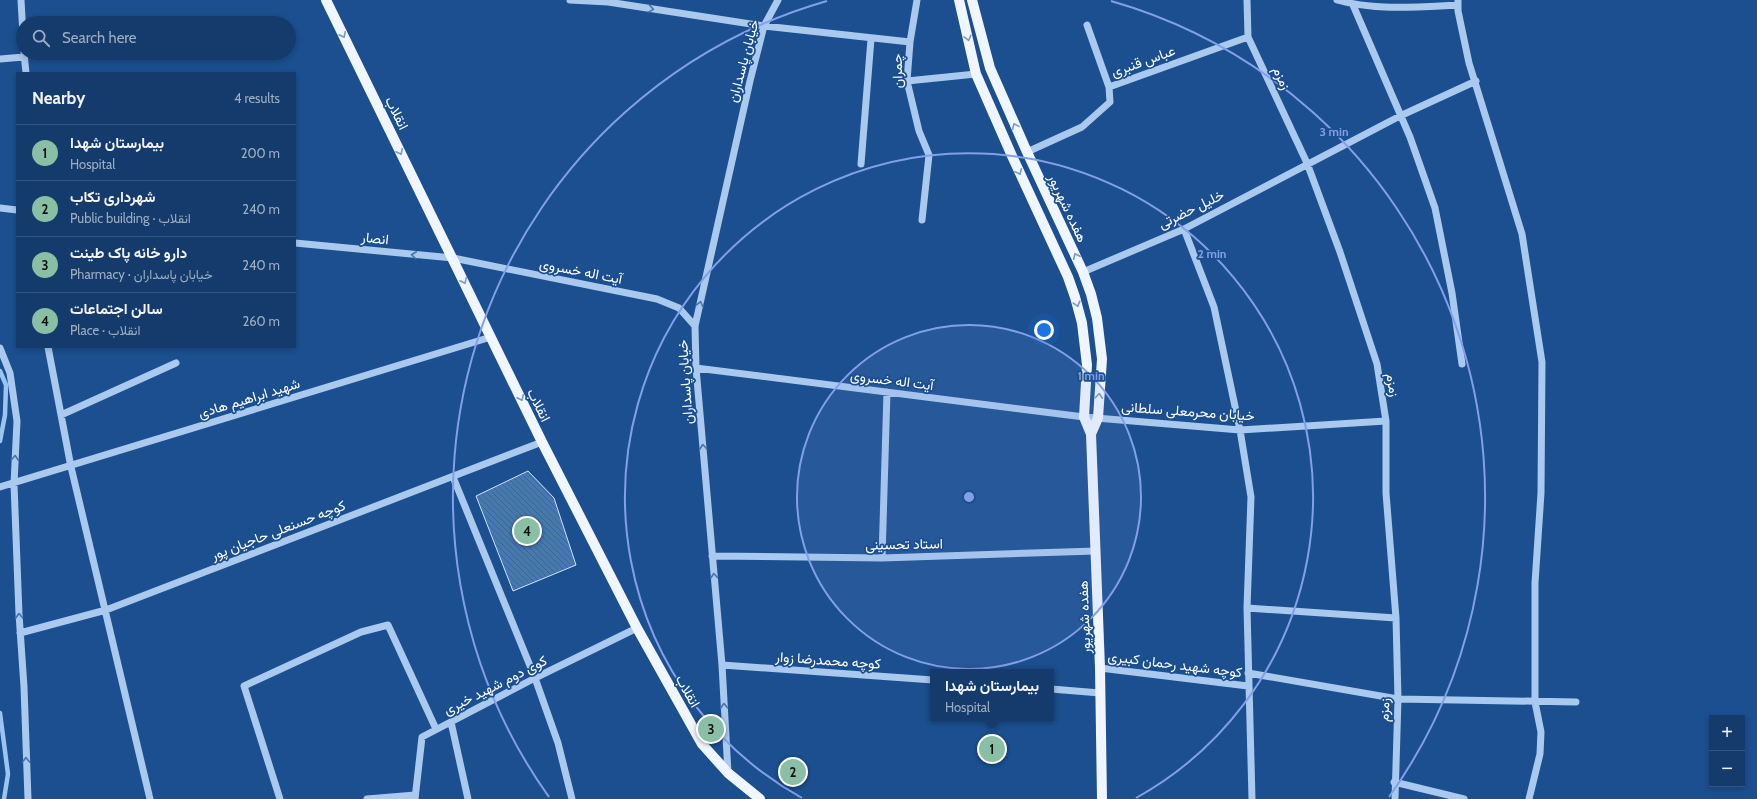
<!DOCTYPE html>
<meta charset="utf-8">
<style>
:root{--surface:#143b6b;--page:#214673;--text:#f1f3f6;--muted:#9dadc1;--line:#33557e;--accent:#8abfa5}
body{margin:0;font-family:Cabin,Vazirmatn,sans-serif;background:var(--page);color:var(--text)}
.controls{position:absolute;right:12px;bottom:12px;display:grid;overflow:hidden;border-radius:0px;box-shadow:0 2px 6px #0003}
.controls button{width:36px;height:36px;display:grid;place-items:center;padding:0;border:0;border-bottom:1px solid var(--line);background:var(--surface);color:var(--text);font:20px sans-serif}
.you{position:absolute;left:1044px;top:330px;width:14px;height:14px;margin:-10px;border:3px solid #fff;border-radius:50%;background:#1a73e8;box-shadow:0 0 0 6px #1a73e833}
.badge{display:grid;place-items:center;width:26px;height:26px;border-radius:50%;background:var(--accent);color:#111;font-size:13px;font-weight:700}
.pin{position:absolute;translate:-50% -50%;border:2px solid #fff;box-shadow:0 1px 4px #0006}
.popup{position:absolute;left:930px;top:669px;width:124px;height:52px;box-sizing:border-box;display:grid;place-content:center;border-radius:0px;background:var(--surface);filter:drop-shadow(0 1px 3px #0005);font-size:13px;white-space:nowrap;color:var(--muted)}
.popup b{font-size:15px;color:var(--text)}
.popup::after{content:'';position:absolute;left:50%;top:100%;margin-left:-8px;border:8px solid transparent;border-top-color:var(--surface)}
.list{margin:0;padding:0;list-style:none}
h2{display:flex;justify-content:space-between;align-items:center;height:52px;margin:0;padding:0 16px;font-size:17px}
h2 small{font-size:13px;font-weight:400;color:var(--muted)}
.list li{display:grid;grid-template-columns:26px 1fr auto;gap:12px;align-items:center;box-sizing:border-box;height:56px;padding:0 16px;border-top:1px solid var(--line)}
.list b{display:block;font-size:15px;white-space:nowrap}
.list p{margin:0;font-size:13px;white-space:nowrap;color:var(--muted)}
.list em{font-size:13px;font-style:normal;color:var(--muted)}
.icon{flex:none;width:22px;height:22px;fill:none;stroke:currentColor;stroke-width:2;stroke-linecap:round;stroke-linejoin:round}
.map{position:relative;flex:none;width:1757px;height:799px;overflow:hidden}
.search{position:absolute;background:var(--surface);box-shadow:0 2px 6px #0003;left:16px;top:16px;width:280px;height:44px;display:flex;align-items:center;gap:10px;box-sizing:border-box;padding:0 14px;border-radius:22px;color:var(--muted);font-size:15px}
.panel{position:absolute;background:var(--surface);box-shadow:0 2px 6px #0003;left:16px;top:72px;width:280px;height:276px;border-radius:0px}
.map>svg:first-child{display:block}
.lines{fill:none;stroke-linecap:round;stroke-linejoin:round}
.stream{stroke:#9cc4f0;stroke-width:4.5}
.building{fill:url(#building-back-hatch);stroke:#cfe3fa}
.minor{stroke:#a9c9ee;stroke-width:7}
.major{stroke:#f0f6ff;stroke-width:10}
.oneway{stroke:#4674ac}
.oneway2{stroke:#7b9ac1}
.ring{fill:none;stroke:#839eea;stroke-width:2}
.labels{text-anchor:middle;dominant-baseline:central;stroke-width:3.5;stroke-linejoin:round;paint-order:stroke}
.street-label{font-size:14px;fill:#fff;stroke:#1b4f8f}
.centre{fill:#839eea;stroke:#1b4f8f;stroke-width:2}
.ring-label{font-size:12px;text-anchor:middle;font-weight:bold;fill:#839eea;stroke:#1b4f8f;stroke-width:3.5;stroke-linejoin:round;paint-order:stroke}
</style>
<div class="map">
<svg width="1757" height="799" viewBox="0 0 1757 799">
<defs>
<pattern id="building-back-hatch" width="6" height="6" patternUnits="userSpaceOnUse"><rect width="6" height="6" fill="#4478b7"/><path d="M-1 5l2 2M0 0l6 6M5-1l2 2" fill="none" stroke="#486282"/></pattern>
</defs>
<rect width="100%" height="100%" fill="#1b4f8f"/>
<g class="lines">
<!-- stream -->
<path class="stream" d="M 0,371 L 6,385 L 5,415 L 0,441
M 0,713 L 8,774 L 4,799"/>
</g>
<!-- building -->
<path class="building" d="M 528,471 L 554,498 L 576,565 L 513,591 L 476,496 Z"/>
<g class="lines">
<!-- minor -->
<path class="minor" d="M 21,0 L 23,35
M 570,0 L 608,2 L 764,26 L 910,42 L 907,81 L 919,131 L 929,155 L 922,220
M 1247,0 L 1248,37 L 1307,163 L 1340,252 L 1377,364 L 1386,421 L 1386,493 L 1396,618 L 1398,699 L 1395,799
M 1337,0 C 1375,11 1418,7 1458,5
M 1458,0 L 1458,11 L 1469,63 L 1522,234 L 1542,362 L 1541,493 L 1535,583 L 1535,702 L 1541,732 L 1540,754 L 1529,799
M 1353,5 L 1410,137 L 1435,208 L 1452,293 L 1462,364
M 1087,25 L 1109,87
M 910,42 L 917,0
M 24,53 L 26,73
M 0,59 L 24,57
M 907,81 L 976,74
M 1027,152 L 1082,127 L 1110,102 L 1109,87 L 1248,37
M 861,164 L 871,39
M 0,208 L 17,210
M 1184,229 L 1214,307 L 1240,430 L 1251,497 L 1247,608 L 1252,799
M 295,243 L 453,258 L 657,299 L 679,308 L 695,326
M 1083,272 L 1184,229 L 1400,116 L 1476,81
M 48,347 L 71,467 L 150,799
M 0,348 L 10,373 L 17,421 L 14,484 L 19,614 L 24,687 L 28,799
M 696,368 L 1084,417 L 1240,430 L 1386,421
M 61,415 L 176,363
M 453,477 L 535,678 L 558,743 L 572,799
M 0,487 L 491,337
M 712,556 L 882,558 L 1096,551
M 882,558 L 887,392
M 1247,608 L 1396,618
M 20,633 L 106,610 L 542,442
M 722,665 L 933,680
M 1100,668 L 1248,686
M 1248,673 L 1398,699 L 1576,702
M 1051,689 L 1100,693
M 451,722 L 468,799
M 728,773 L 722,665 L 696,368 L 695,326 L 750,81 L 764,26 L 778,0
M 1394,782 L 1464,799
M 280,799 L 244,686 L 361,632 L 388,625 L 436,729
M 367,799 L 415,795
M 415,799 L 422,737 L 535,678 L 637,628"/>
<!-- major -->
<path class="major" d="M 326,0 L 542,442 L 637,628 L 702,744 L 728,773 L 760,799
M 959,0 L 976,74 L 1012,156 L 1068,277 L 1075,297 L 1082,323 L 1087,365 L 1084,417 L 1091,434 L 1100,668 L 1102,799
M 972,0 L 990,68 L 1027,152 L 1083,272 L 1091,294 L 1097,318 L 1102,359 L 1098,418 L 1091,434"/>
</g>
<!-- one-way arrows -->
<defs><path id="oneway-chevron" d="M-2-3.5L2.5 0L-2 3.5" fill="none" stroke-width="1.6" stroke-linecap="round" stroke-linejoin="round"/></defs>
<g class="oneway">
<use href="#oneway-chevron" transform="translate(651 9) rotate(9)"/>
<use href="#oneway-chevron" transform="translate(414 255) rotate(-174)"/>
<use href="#oneway-chevron" transform="translate(700 304) rotate(-77)"/>
<use href="#oneway-chevron" transform="translate(703 447) rotate(-95)"/>
<use href="#oneway-chevron" transform="translate(15 458) rotate(-87)"/>
<use href="#oneway-chevron" transform="translate(714 576) rotate(-95)"/>
<use href="#oneway-chevron" transform="translate(19 616) rotate(-93)"/>
<use href="#oneway-chevron" transform="translate(724 706) rotate(-93)"/>
<use href="#oneway-chevron" transform="translate(26 760) rotate(-91)"/>
</g>
<g class="oneway2">
<use href="#oneway-chevron" transform="translate(343 35) rotate(64)"/>
<use href="#oneway-chevron" transform="translate(968 38) rotate(76)"/>
<use href="#oneway-chevron" transform="translate(1015 126) rotate(-114)"/>
<use href="#oneway-chevron" transform="translate(400 152) rotate(64)"/>
<use href="#oneway-chevron" transform="translate(1019 172) rotate(65)"/>
<use href="#oneway-chevron" transform="translate(1076 256) rotate(-115)"/>
<use href="#oneway-chevron" transform="translate(464 281) rotate(64)"/>
<use href="#oneway-chevron" transform="translate(1077 304) rotate(75)"/>
<use href="#oneway-chevron" transform="translate(1099 396) rotate(-86)"/>
<use href="#oneway-chevron" transform="translate(521 398) rotate(64)"/>
</g>
<!-- distance rings -->
<circle cx="969" cy="497" r="172" fill="#839eea" fill-opacity=".12"/>
<g class="ring">
<circle cx="969" cy="497" r="172"/>
<path d="M802 798A344 344 0 1 1 1136 798"/>
<path d="M549 797A516 516 0 0 1 827 1M1111 1A516 516 0 0 1 1389 797"/>
</g>
<g class="labels">
<!-- street labels -->
<g class="street-label">
<text transform="translate(743 61) rotate(-75)">خیابان پاسداران</text>
<text transform="translate(1143 61) rotate(-20)">عباس قنبری</text>
<text transform="translate(897 71) rotate(-91)">چمران</text>
<text transform="translate(1282 78) rotate(65)">زمزم</text>
<text transform="translate(397 113) rotate(64)">انقلاب</text>
<text transform="translate(1068 208) rotate(65)">هفده شهریور</text>
<text transform="translate(1191 209) rotate(-26)">خلیل حضرتی</text>
<text transform="translate(375 238) rotate(6)">انصار</text>
<text transform="translate(581 271) rotate(11)">آیت اله خسروی</text>
<text transform="translate(892 380) rotate(7)">آیت اله خسروی</text>
<text transform="translate(685 382) rotate(-94)">خیابان پاسداران</text>
<text transform="translate(1393 385) rotate(81)">زمزم</text>
<text transform="translate(249 398) rotate(-17)">شهید ابراهیم هادی</text>
<text transform="translate(539 405) rotate(64)">انقلاب</text>
<text transform="translate(1188 411) rotate(4)">خیابان محرمعلی سلطانی</text>
<text transform="translate(278 530) rotate(-21)">کوچه حسنعلی حاجیان پور</text>
<text transform="translate(904 544) rotate(-1)">استاد تحسینی</text>
<text transform="translate(1084 617) rotate(-92)">هفده شهریور</text>
<text transform="translate(828 660) rotate(4)">کوچه محمدرضا زوار</text>
<text transform="translate(1175 664) rotate(7)">کوچه شهید رحمان کبیری</text>
<text transform="translate(495 685) rotate(-27)">کوی دوم شهید خیری</text>
<text transform="translate(688 691) rotate(61)">انقلاب</text>
<text transform="translate(1384 710) rotate(-88)">زمزم</text>
</g>
</g>
<circle cx="969" cy="497" r="6" class="centre"/>
<g class="ring-label">
<text x="1334" y="136">3 min</text>
<text x="1212" y="258">2 min</text>
<text x="1091" y="380">1 min</text>
</g>
</svg>
<div class="controls">
<button>+</button>
<button>−</button>
</div>
<div class="you"></div>
<div class="pin badge" style="left:992px;top:749px">1</div>
<div class="popup"><b>بیمارستان شهدا</b>Hospital</div>
<div class="pin badge" style="left:793px;top:772px">2</div>
<div class="pin badge" style="left:711px;top:729px">3</div>
<div class="pin badge" style="left:527px;top:531px">4</div>
<div class="search"><svg class="icon" aria-label="search" viewBox="0 0 24 24"><circle cx="10" cy="10" r="6"/><path d="M15 15l6 6"/></svg>Search here</div>
<section class="panel">
<h2>Nearby<small>4 results</small></h2>
<ul class="list">
<li><span class="badge">1</span><div><b>بیمارستان شهدا</b><p>Hospital</p></div><em>200 m</em></li>
<li><span class="badge">2</span><div><b>شهرداری تکاب</b><p>Public building · انقلاب</p></div><em>240 m</em></li>
<li><span class="badge">3</span><div><b>دارو خانه پاک طینت</b><p>Pharmacy · خیابان پاسداران</p></div><em>240 m</em></li>
<li><span class="badge">4</span><div><b>سالن اجتماعات</b><p>Place · انقلاب</p></div><em>260 m</em></li>
</ul>
</section>
</div>
